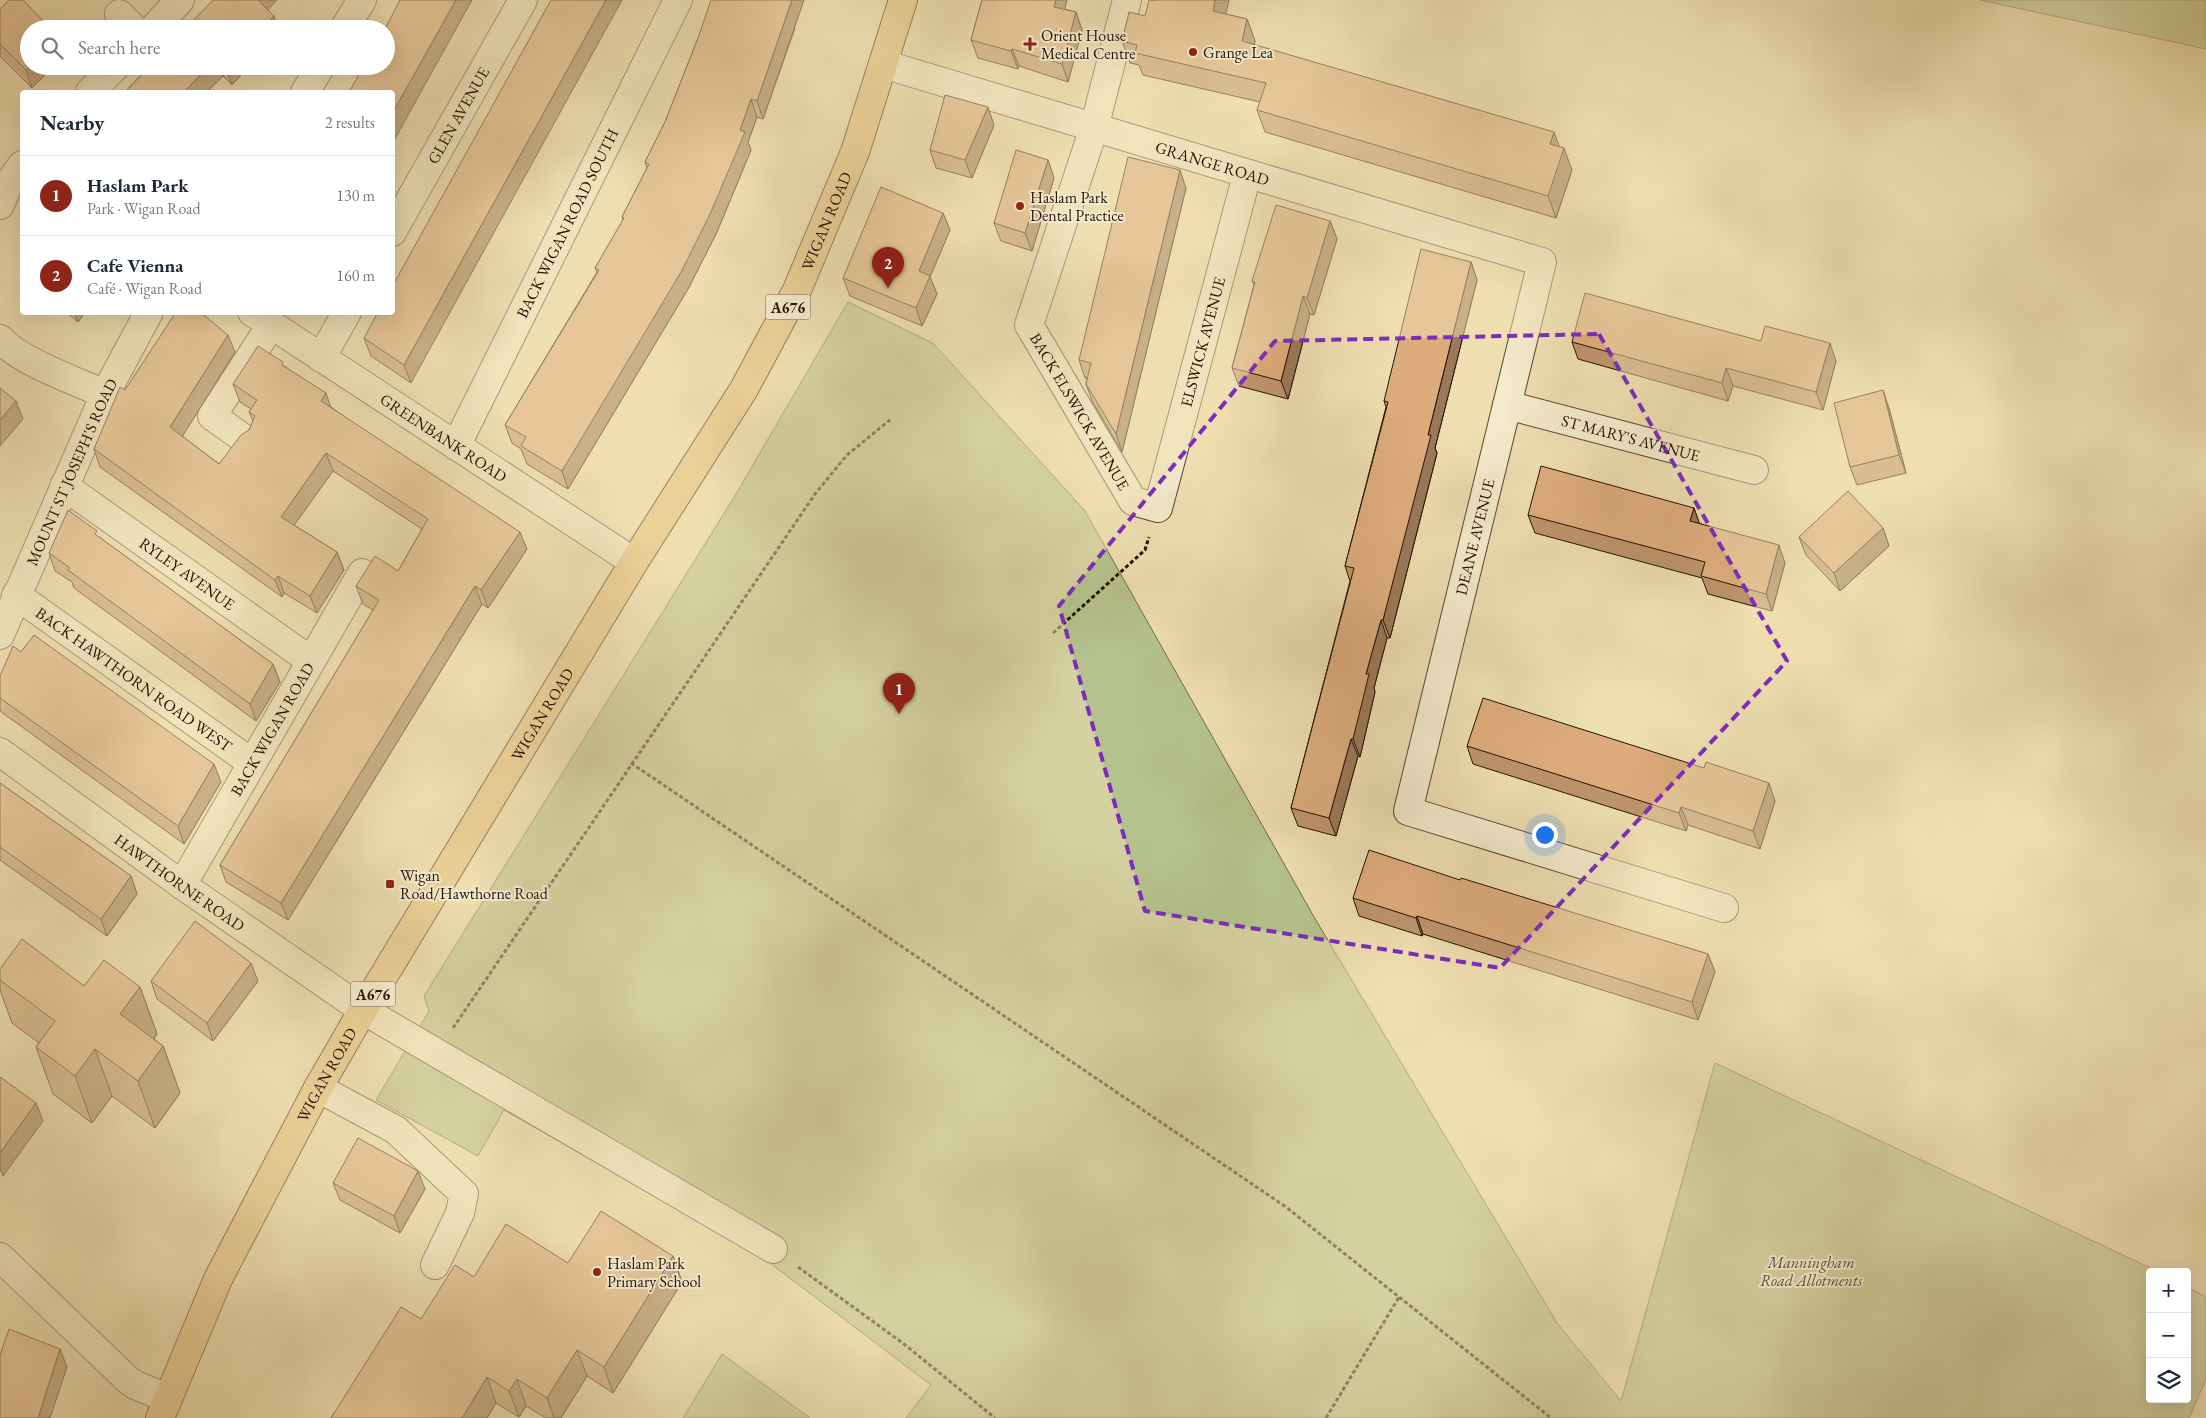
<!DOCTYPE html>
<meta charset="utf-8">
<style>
:root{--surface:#fff;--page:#f6f6f7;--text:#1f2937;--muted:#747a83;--line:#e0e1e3;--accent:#8f2418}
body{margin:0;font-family:"EB Garamond",serif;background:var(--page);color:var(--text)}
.controls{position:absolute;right:15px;bottom:15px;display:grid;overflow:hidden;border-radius:5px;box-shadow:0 5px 20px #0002}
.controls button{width:45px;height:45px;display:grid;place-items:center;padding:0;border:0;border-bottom:1px solid var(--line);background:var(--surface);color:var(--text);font:25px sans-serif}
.you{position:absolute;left:1544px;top:834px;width:18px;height:18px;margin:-12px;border:4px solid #fff;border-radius:50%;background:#1a73e8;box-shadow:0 0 0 8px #1a73e833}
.badge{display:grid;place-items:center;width:32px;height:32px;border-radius:50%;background:var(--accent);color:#fff;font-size:16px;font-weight:700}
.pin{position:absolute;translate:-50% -41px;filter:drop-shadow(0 1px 2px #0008)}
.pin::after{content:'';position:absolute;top:26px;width:18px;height:15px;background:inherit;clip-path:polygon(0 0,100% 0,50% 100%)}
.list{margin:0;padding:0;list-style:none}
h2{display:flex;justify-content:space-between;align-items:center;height:65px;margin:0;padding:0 20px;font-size:21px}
h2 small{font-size:16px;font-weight:400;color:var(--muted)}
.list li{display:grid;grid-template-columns:32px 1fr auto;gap:15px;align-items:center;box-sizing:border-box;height:80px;padding:0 20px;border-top:1px solid var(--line)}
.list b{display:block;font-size:19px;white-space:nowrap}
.list p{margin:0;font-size:16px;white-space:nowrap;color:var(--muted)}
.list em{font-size:16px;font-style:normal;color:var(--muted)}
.icon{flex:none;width:28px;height:28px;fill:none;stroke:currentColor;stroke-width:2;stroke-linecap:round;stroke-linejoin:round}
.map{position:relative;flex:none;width:2206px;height:1418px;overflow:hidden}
.search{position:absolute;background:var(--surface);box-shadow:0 5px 20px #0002;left:20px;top:20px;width:375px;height:55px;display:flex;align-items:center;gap:12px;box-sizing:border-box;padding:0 18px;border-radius:28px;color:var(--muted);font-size:19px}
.panel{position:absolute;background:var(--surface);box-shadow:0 5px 20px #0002;left:20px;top:90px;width:375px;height:225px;border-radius:5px}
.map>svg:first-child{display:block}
.green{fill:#b5c28d;stroke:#6c6a4a}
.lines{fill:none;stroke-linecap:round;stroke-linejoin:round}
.minor-casing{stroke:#564531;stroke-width:30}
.major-casing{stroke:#231207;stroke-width:30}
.path{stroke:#231207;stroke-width:3;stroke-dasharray:4 2.5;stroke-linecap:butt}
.minor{stroke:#f4eacc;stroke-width:28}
.major{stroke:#e7bf78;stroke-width:28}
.wall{fill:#be946c;stroke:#231207}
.shaded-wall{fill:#9b7858;stroke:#231207}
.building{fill:#ddac7d;stroke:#231207}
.marked{fill:none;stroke:#7b2cbf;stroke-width:4;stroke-dasharray:10 6;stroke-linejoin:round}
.poi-dot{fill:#8f2418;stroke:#f4eacc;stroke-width:2}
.labels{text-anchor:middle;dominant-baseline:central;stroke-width:4;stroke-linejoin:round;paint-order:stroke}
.shield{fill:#f4eacc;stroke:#625342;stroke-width:1}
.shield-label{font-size:15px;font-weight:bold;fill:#231207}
.poi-label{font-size:16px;fill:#231207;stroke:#f4eacc;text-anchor:start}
.street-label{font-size:16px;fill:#231207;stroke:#f4eacc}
.park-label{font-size:16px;font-style:italic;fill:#565036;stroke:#f4eacc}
</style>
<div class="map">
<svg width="2206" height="1418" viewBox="0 0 2206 1418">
<rect width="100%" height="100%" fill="#eedeb0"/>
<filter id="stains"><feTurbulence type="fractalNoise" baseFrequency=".004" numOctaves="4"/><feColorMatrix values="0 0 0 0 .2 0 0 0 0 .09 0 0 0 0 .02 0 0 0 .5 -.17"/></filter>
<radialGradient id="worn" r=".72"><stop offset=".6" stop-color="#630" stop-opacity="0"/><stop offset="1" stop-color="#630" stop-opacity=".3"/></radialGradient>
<!-- green -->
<path class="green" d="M 1980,0 L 2206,0 L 2206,49 Z
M 848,302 L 933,343 L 1085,511 L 1314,917 L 1557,1323 L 1621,1401 L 1715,1063 L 2159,1272 L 2150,1272 L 2150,1399 L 2187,1399 L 2187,1287 L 2206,1297 L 2206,1379 L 2189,1418 L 906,1418 L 931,1385 L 762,1257 L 504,1110 L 478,1156 L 376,1100 L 429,1011 L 424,996 L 736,494 Z
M 722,1354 L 810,1418 L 683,1418 Z"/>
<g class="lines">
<defs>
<g id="minor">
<path id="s1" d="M 1127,0 L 1094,128 L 1029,325 L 1133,501 L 1158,508 L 1247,175"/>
<path d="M 119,14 L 134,29"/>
<path d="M 153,29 L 180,0"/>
<path d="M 344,29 L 362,0"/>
<path id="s2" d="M 883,64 L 1542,262 L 1408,811 L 1724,908"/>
<path d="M 90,92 L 116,66"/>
<path d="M 305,92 L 321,66"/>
<path d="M 0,205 L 9,183 L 22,165"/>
<path id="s3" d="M 392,232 L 523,0"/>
<path id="s4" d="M 252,312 L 634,562"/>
<path d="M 0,339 C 21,362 76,381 105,394"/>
<path d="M 321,358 L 347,312"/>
<path id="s5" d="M 1507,405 L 1754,470"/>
<path d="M 243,438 L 212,416 L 271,325"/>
<path id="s6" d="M 456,446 L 678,0"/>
<path id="s7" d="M 64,486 L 311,661"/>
<path id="s8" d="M 16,595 L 252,763"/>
<path id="s9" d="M 0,635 L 105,394 L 149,312"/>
<path id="s10" d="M 0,752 L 182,885 L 363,1010 L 773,1249"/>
<path id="s11" d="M 182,885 L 362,573"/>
<path d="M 318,1088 L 396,1130 L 464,1194 L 460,1213 L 435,1265"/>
<path d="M 0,1257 L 127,1379 L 135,1385 L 167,1398"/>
</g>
<g id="major">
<path id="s12" d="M 160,1418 L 218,1279 L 318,1088 L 363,1010 L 634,562 L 744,389 L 797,290 L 855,152 L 903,0"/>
</g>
</defs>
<!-- minor casing -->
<use href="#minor" class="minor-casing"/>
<!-- major casing -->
<use href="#major" class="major-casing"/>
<!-- path -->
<path class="path" d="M 1053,633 L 1145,550 L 1149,537
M 631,763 L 1286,1207 L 1551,1418
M 453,1028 L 815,494 L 847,455 L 891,419
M 798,1267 L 904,1344 L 995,1418
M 1326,1418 L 1399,1297"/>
<!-- minor -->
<use href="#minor" class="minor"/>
<!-- major -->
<use href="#major" class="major"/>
</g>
<!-- wall -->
<path class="wall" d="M 9,0 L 32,88 L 0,56 L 0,9 Z
M 982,0 L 1067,0 L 1064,9 L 1076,12 L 1082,30 L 1068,82 L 1019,66 L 1018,69 L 978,58 L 971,40 Z
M 1225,14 L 1247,19 L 1255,41 L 1254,45 L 1559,147 L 1572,170 L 1556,218 L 1265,132 L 1257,110 L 1260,102 L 1143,75 L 1139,65 L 1130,63 L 1122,41 Z
M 795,28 L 763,119 L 757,117 L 748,142 L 751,150 L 717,232 L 688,289 L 568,489 L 527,464 L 521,449 L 512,443 L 505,425 L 597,272 L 595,268 L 623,220 L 622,217 L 647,168 L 645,162 L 665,122 L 698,38 Z
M 150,66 L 249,66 L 232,85 L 223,76 L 207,92 L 125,92 Z
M 994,125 L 972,178 L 936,168 L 930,150 Z
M 1048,160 L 1054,178 L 1032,251 L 1001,241 L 994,223 Z
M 1186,188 L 1122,452 L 1092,401 L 1086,384 L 1087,378 L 1085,378 L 1079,360 Z
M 943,213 L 950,230 L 930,277 L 937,294 L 922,326 L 850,296 L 843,278 Z
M 1330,221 L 1337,239 L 1314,315 L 1310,314 L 1288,399 L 1239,386 L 1232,368 L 1254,285 L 1252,281 Z
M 1471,262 L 1477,280 L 1435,448 L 1437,453 L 1390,638 L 1387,638 L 1374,688 L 1375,692 L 1360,757 L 1358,756 L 1336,836 L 1298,826 L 1291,808 L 1350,581 L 1345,566 L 1386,407 L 1384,401 Z
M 66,312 L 85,312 L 78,322 Z
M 392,312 L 411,383 L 371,356 L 364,338 Z
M 1761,341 L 1836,361 L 1823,410 L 1733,386 L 1728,401 L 1578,359 L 1572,342 Z
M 235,352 L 182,436 L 219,464 L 249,430 L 253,421 L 249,412 L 251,409 L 240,402 L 233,384 L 285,366 L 331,407 L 527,549 L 488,608 L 482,604 L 288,920 L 226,882 L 220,865 L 373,610 L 363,604 L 356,586 L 398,571 L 422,529 L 333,471 L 294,525 L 337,552 L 344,570 L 317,613 L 284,593 L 282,597 L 100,467 L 94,449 L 125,390 Z
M 1889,408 L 1906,473 L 1857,485 L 1850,467 Z
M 1694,508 L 1699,523 L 1785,563 L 1772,611 L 1708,594 L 1702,578 L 1535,533 L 1528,515 Z
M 1883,528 L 1889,546 L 1840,591 L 1806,555 L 1799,537 Z
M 99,537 L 273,664 L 280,682 L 256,721 L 74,588 L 72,582 L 55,571 L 49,553 Z
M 0,676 L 221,782 L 184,844 L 0,711 Z
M 1467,746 L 1775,801 L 1760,849 L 1688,825 L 1686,831 L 1473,764 Z
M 0,783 L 131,876 L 137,894 L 107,936 L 0,860 Z
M 1460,880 L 1708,954 L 1715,972 L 1698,1020 L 1423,934 L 1422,936 L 1359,916 L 1353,898 Z
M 0,969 L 84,986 L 140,987 L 157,1034 L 154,1039 L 163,1046 L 180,1093 L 155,1128 L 112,1096 L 92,1123 L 53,1094 L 36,1047 L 39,1043 L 12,1023 L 0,990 Z
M 151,981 L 258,981 L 213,1041 L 157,999 Z
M 333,1183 L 425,1189 L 400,1233 L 340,1200 Z
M 673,1256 L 682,1282 L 613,1393 L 587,1376 L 561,1418 L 546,1418 L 526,1406 L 519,1417 L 496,1403 L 487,1418 L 331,1418 L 421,1319 L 474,1277 L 568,1263 Z"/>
<!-- shaded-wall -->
<path class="shaded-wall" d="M 256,0 L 277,0 L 262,16 Z
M 456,0 L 472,0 L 392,144 L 392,114 Z
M 606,0 L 622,0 L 411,383 L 404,365 Z
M 792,0 L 804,0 L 763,119 L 757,101 Z
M 1056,0 L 1067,0 L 1061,24 L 1054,7 Z
M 1215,0 L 1229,0 L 1221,33 L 1213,11 Z
M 1076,12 L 1082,30 L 1068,82 L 1062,64 Z
M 274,16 L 279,29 L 262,29 Z
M 1247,19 L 1255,41 L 1250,63 L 1242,41 Z
M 1012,49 L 1019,66 L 1018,69 L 1011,51 Z
M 30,66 L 54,66 L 32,88 L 26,70 Z
M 209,66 L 219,66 L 223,76 L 207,92 L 184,92 Z
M 226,66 L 249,66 L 232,85 L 225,67 Z
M 751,99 L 757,117 L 748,142 L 751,150 L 717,232 L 688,289 L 568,489 L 562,471 L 740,130 Z
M 988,107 L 994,125 L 972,178 L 965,160 Z
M 1554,132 L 1562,154 L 1564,148 L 1572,170 L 1556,218 L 1548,196 L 1550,144 Z
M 1048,160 L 1054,178 L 1032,251 L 1025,233 Z
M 1180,170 L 1186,188 L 1122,452 L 1116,434 Z
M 943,213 L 950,230 L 930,277 L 937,294 L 922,326 L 916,308 L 919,271 Z
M 1330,221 L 1337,239 L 1314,315 L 1307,298 Z
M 1471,262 L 1477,280 L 1435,448 L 1437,453 L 1390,638 L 1383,620 L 1428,435 Z
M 1303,296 L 1310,314 L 1288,399 L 1281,381 Z
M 74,312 L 85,312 L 78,322 Z
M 228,335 L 235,352 L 177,445 L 170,427 Z
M 1830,343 L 1836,361 L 1823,410 L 1816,392 Z
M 1726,368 L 1733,386 L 1728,401 L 1722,383 Z
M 1883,390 L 1889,408 L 1906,473 L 1899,455 Z
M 326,393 L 332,411 L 321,401 Z
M 16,401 L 23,419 L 0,446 L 0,420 Z
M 326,453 L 333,471 L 287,535 L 281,517 Z
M 1694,508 L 1700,525 L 1690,521 Z
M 1883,528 L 1889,546 L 1840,591 L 1834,573 Z
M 520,532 L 527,549 L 488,608 L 481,590 Z
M 1779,545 L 1785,563 L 1772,611 L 1766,594 Z
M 337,552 L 344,570 L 317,613 L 310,596 Z
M 278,576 L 284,593 L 282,597 L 275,580 Z
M 475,586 L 482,604 L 288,920 L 281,903 Z
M 1381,620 L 1387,638 L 1374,688 L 1375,692 L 1360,757 L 1353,739 L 1366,674 Z
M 273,664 L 280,682 L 256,721 L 250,704 Z
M 1351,739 L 1358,756 L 1336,836 L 1329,818 Z
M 214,764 L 221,782 L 184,844 L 178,826 Z
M 1769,783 L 1775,801 L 1760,849 L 1753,831 Z
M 1681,807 L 1688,825 L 1686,831 L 1679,813 Z
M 131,876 L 137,894 L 107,936 L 101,919 Z
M 1417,916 L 1423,934 L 1422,936 L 1416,918 Z
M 1708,954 L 1715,972 L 1698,1020 L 1692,1002 Z
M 251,963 L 258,981 L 213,1041 L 207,1023 Z
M 140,987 L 157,1034 L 137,1061 L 120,1014 Z
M 163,1046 L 180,1093 L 155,1128 L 138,1081 Z
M 95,1049 L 112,1096 L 92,1123 L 75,1076 Z
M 36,1103 L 43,1121 L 3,1176 L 0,1169 L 0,1153 Z
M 418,1171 L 425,1189 L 400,1233 L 394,1216 Z
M 673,1256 L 682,1282 L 613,1393 L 604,1367 Z
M 60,1349 L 67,1367 L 50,1418 L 38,1418 Z
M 577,1350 L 587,1376 L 561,1418 L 554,1418 L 547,1398 Z
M 487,1377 L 496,1403 L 487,1418 L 462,1418 Z
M 517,1379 L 526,1406 L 519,1417 L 509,1391 Z"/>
<!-- building -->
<path class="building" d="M 9,0 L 23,0 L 51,29 L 29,29 L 29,66 L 30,66 L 26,70 L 0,44 L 0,9 Z
M 213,0 L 258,0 L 274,16 L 262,29 L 185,29 Z
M 400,0 L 456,0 L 392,114 L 392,92 L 349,92 L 364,66 L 386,66 L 386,29 L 385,29 Z
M 551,0 L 606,0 L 404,365 L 364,338 L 378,312 L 392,312 L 392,287 Z
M 711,0 L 792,0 L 757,101 L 751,99 L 740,130 L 745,132 L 710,214 L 681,272 L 562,471 L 521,446 L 526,437 L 505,425 L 599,270 L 595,268 L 624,218 L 622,217 L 649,164 L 645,162 L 665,122 L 698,38 Z
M 982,0 L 1056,0 L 1054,7 L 1076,12 L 1062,64 L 1012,49 L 1011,51 L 971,40 Z
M 1149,0 L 1155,1 L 1155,0 L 1215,0 L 1213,11 L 1247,19 L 1242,41 L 1554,132 L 1550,144 L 1564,148 L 1548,196 L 1257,110 L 1266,83 L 1135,53 L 1137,45 L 1122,41 L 1129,12 L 1145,16 Z
M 150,66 L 209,66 L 184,92 L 125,92 Z
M 945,95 L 988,107 L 965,160 L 930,150 Z
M 1016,150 L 1048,160 L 1025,233 L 994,223 Z
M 1128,157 L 1180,170 L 1116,434 L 1086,384 L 1091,363 L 1079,360 Z
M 881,187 L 943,213 L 919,271 L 930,276 L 916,308 L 843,278 Z
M 1276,205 L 1330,221 L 1307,298 L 1303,296 L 1281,381 L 1232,368 L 1255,282 L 1252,281 Z
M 1421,249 L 1471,262 L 1428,435 L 1431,435 L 1383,620 L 1381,620 L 1366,674 L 1369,674 L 1353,739 L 1351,739 L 1329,818 L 1291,808 L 1354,568 L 1345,566 L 1388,402 L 1384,401 Z
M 1585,293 L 1761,341 L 1765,326 L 1830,343 L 1816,392 L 1726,368 L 1722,383 L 1572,342 Z
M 176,312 L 200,312 L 228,335 L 170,427 L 219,464 L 241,435 L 249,430 L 255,416 L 249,412 L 257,400 L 233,384 L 258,346 L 283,362 L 282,365 L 326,393 L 321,401 L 520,532 L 481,590 L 475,586 L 281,903 L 220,865 L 379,600 L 356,586 L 375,556 L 398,571 L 428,519 L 326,453 L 281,517 L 337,552 L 310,596 L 278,576 L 275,580 L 94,449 L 120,387 L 125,390 Z
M 0,388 L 16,401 L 0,420 Z
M 1883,390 L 1899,455 L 1850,467 L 1834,403 Z
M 1541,466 L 1694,508 L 1690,521 L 1779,545 L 1766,594 L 1701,576 L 1705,562 L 1528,515 Z
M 1848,491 L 1883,528 L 1834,573 L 1799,537 Z
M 68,510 L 97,531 L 95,534 L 273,664 L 250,704 L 68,570 L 70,568 L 49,553 Z
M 34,635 L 214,764 L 178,826 L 0,698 L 0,676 L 13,646 L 21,652 Z
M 1483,698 L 1704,768 L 1706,762 L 1769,783 L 1753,831 L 1681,807 L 1679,813 L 1467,746 Z
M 0,783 L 131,876 L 101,919 L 0,847 Z
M 1369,850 L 1460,880 L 1461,878 L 1708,954 L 1692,1002 L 1417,916 L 1416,918 L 1353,898 Z
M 195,921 L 251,963 L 207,1023 L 151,981 Z
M 22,939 L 84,986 L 104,960 L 140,987 L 120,1014 L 163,1046 L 138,1081 L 95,1049 L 75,1076 L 36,1047 L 55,1021 L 0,980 L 0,969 Z
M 0,1077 L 36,1103 L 0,1153 Z
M 358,1138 L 418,1171 L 394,1216 L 333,1183 Z
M 601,1211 L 673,1256 L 604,1367 L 577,1350 L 547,1398 L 517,1379 L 509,1391 L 487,1377 L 462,1418 L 331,1418 L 401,1307 L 421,1319 L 455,1265 L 474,1277 L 506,1224 L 568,1263 Z
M 9,1329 L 60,1349 L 38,1418 L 0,1418 L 0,1355 Z"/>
<!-- marked area -->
<path d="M0 0H2206V1418H0ZM 1599,334 L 1787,661 L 1500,968 L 1145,911 L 1059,606 L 1275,341 Z" fill="#eedeb0" fill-opacity=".55" fill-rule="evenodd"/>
<path class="marked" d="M 1599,334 L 1787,661 L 1500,968 L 1145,911 L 1059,606 L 1275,341 Z"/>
<!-- markers -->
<g class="poi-dot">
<path d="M1027.5 36.5h5v5h5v5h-5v5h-5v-5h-5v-5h5z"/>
<circle cx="1193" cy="52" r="5"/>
<circle cx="1020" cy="206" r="5"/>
<rect x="385" y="879" width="10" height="10" rx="2.5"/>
<circle cx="597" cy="1272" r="5"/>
</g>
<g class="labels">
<!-- shield labels -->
<g class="shield">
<rect x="765.5" y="294.5" width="45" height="25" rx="4"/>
<rect x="350.5" y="981.5" width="45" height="25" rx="4"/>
</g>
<g class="shield-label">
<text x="788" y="307">A676</text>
<text x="373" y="994">A676</text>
</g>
<!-- poi labels -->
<g class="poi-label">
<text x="1041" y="35">Orient House<tspan x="1041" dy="18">Medical Centre</tspan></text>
<text x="1203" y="52">Grange Lea</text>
<text x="1030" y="197">Haslam Park<tspan x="1030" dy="18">Dental Practice</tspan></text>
<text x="400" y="875">Wigan<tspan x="400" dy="18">Road/Hawthorne Road</tspan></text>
<text x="607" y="1263">Haslam Park<tspan x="607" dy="18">Primary School</tspan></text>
</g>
<!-- street labels -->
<g class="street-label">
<text stroke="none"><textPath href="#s3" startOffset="134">GLEN AVENUE</textPath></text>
<text stroke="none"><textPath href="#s2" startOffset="344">GRANGE ROAD</textPath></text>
<text stroke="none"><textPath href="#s12" startOffset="1372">WIGAN ROAD</textPath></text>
<text stroke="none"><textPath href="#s6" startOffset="249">BACK WIGAN ROAD SOUTH</textPath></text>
<text stroke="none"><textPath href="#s1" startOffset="742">ELSWICK AVENUE</textPath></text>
<text stroke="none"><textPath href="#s1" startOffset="440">BACK ELSWICK AVENUE</textPath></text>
<text stroke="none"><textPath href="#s4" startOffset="229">GREENBANK ROAD</textPath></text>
<text stroke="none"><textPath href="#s5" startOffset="128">ST MARY'S AVENUE</textPath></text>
<text stroke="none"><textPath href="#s9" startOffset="178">MOUNT ST JOSEPH'S ROAD</textPath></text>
<text transform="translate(1475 537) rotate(-76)">DEANE AVENUE</text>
<text stroke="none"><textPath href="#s7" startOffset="151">RYLEY AVENUE</textPath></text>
<text stroke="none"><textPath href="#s8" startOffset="145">BACK HAWTHORN ROAD WEST</textPath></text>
<text stroke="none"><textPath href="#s12" startOffset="802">WIGAN ROAD</textPath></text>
<text stroke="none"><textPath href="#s11" startOffset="180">BACK WIGAN ROAD</textPath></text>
<text stroke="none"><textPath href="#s10" startOffset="222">HAWTHORNE ROAD</textPath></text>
<text stroke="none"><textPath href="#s12" startOffset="382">WIGAN ROAD</textPath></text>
</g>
<!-- park labels -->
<g class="park-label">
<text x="1811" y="1262">Manningham<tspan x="1811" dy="18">Road Allotments</tspan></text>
</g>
</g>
<rect width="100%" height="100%" filter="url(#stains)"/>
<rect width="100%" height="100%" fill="url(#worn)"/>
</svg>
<div class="controls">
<button>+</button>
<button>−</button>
<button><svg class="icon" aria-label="layers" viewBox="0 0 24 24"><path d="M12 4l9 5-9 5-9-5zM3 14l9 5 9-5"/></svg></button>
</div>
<div class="you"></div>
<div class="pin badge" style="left:899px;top:714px">1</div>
<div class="pin badge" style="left:888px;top:288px">2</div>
<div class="search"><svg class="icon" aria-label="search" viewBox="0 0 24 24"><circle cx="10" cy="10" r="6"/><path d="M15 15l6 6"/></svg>Search here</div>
<section class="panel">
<h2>Nearby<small>2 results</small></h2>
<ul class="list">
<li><span class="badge">1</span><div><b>Haslam Park</b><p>Park · Wigan Road</p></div><em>130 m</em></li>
<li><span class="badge">2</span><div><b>Cafe Vienna</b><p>Café · Wigan Road</p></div><em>160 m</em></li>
</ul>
</section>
</div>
